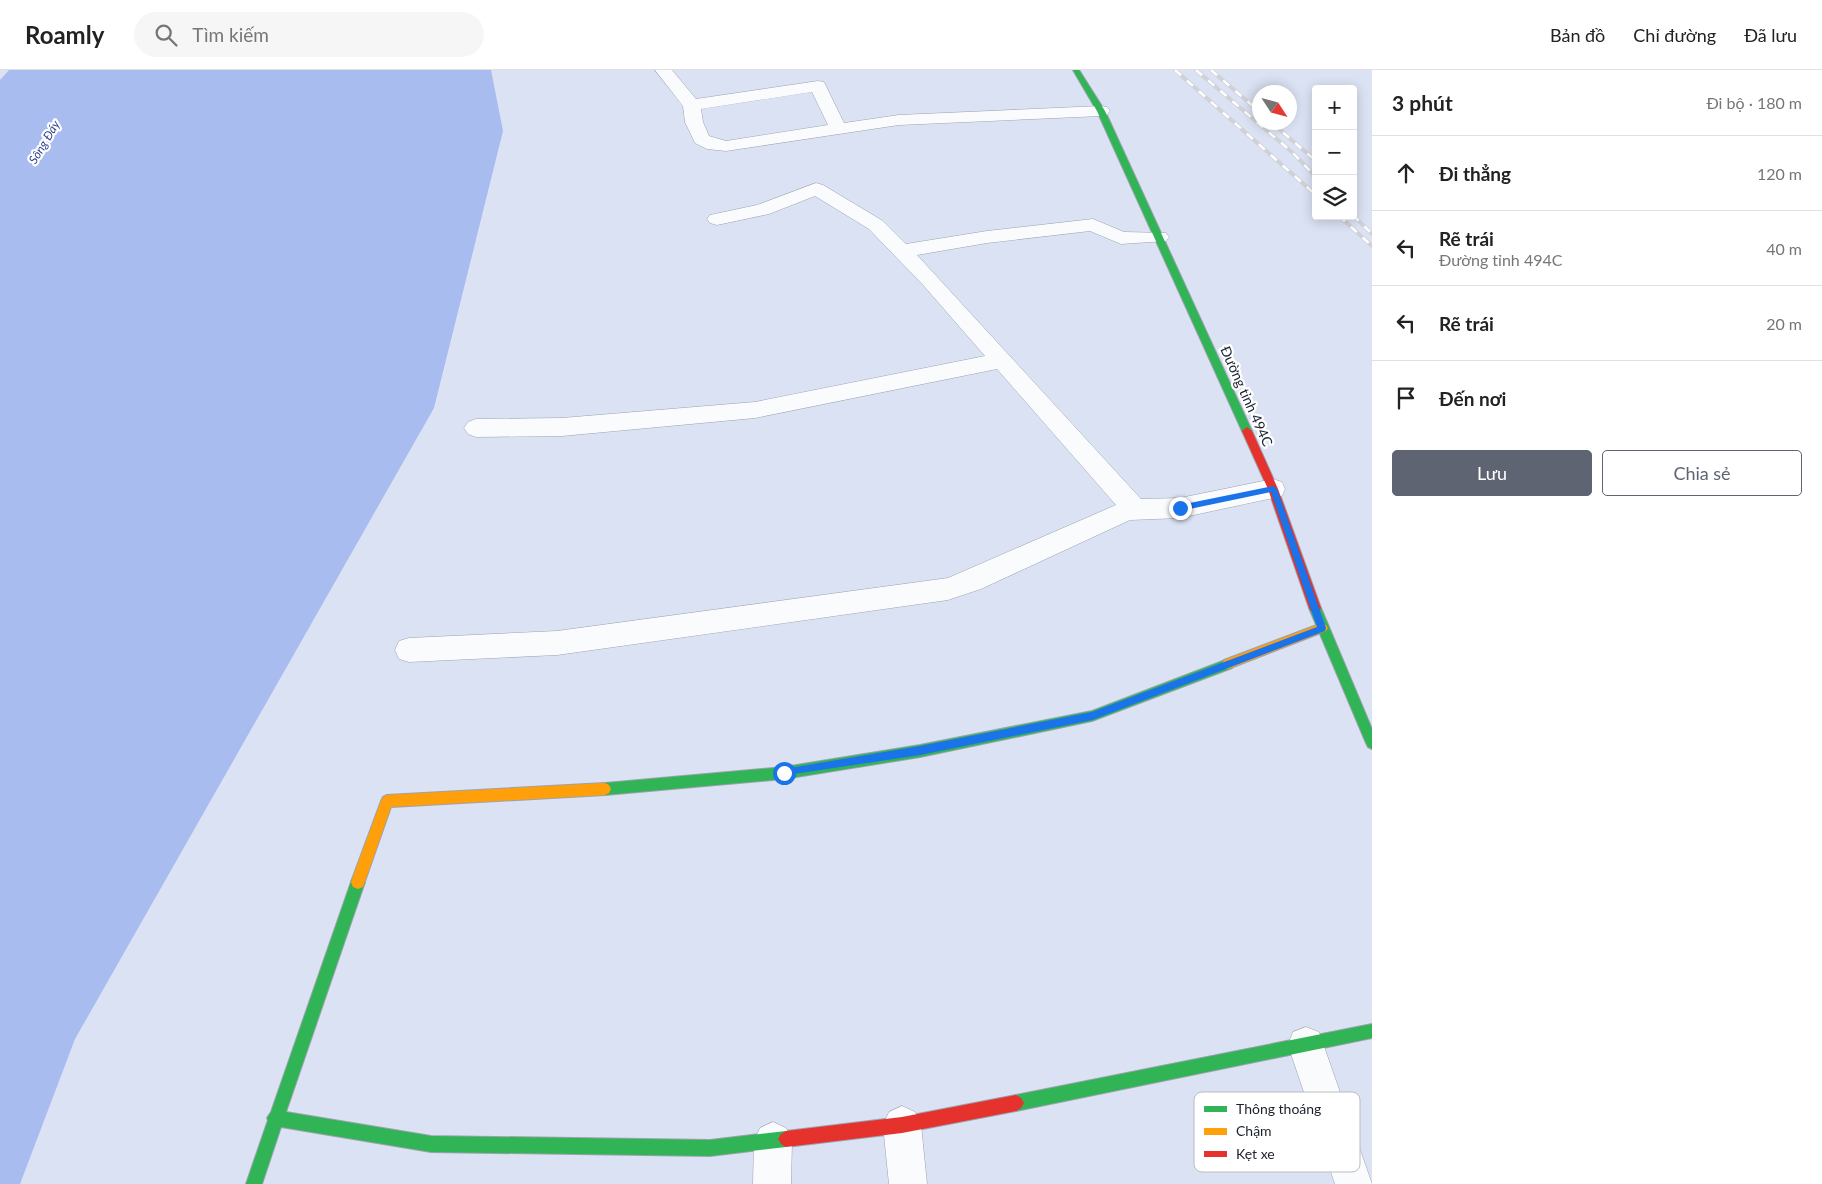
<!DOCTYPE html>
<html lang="vi">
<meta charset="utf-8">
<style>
:root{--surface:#fff;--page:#f6f6f6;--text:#222;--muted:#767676;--line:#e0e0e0;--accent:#5e6471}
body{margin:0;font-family:Lato,sans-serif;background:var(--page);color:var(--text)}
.controls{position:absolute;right:15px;top:15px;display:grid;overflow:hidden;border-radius:5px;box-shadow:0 2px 12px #0003}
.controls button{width:45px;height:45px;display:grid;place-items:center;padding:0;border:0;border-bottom:1px solid var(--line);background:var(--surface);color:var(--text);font:25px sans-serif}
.compass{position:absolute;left:1252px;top:15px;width:45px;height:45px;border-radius:50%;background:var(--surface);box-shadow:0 2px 12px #0003;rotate:126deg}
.stop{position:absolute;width:15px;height:15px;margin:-11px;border:4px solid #1a73e8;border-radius:50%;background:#fff}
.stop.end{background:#1a73e8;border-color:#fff;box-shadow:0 1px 5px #0008}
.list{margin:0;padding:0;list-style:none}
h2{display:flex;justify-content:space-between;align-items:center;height:65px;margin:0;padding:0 20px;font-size:21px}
h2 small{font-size:16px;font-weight:400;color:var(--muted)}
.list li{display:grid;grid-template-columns:32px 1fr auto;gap:15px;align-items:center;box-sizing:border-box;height:75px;padding:0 20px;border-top:1px solid var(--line)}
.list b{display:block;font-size:19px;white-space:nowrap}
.list p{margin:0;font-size:16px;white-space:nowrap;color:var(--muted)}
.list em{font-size:16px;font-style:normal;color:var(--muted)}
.actions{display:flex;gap:10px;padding:15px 20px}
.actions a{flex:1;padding:11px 0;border:1px solid var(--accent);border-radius:5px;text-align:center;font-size:18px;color:var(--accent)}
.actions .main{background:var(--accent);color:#fff}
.icon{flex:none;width:28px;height:28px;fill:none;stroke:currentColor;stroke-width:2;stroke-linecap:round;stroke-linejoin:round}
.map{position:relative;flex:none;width:1372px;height:1114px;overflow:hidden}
header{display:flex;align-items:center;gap:30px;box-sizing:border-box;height:70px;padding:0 25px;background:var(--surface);border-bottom:1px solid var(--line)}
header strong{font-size:24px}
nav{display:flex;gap:28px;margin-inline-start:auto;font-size:18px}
.search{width:350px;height:45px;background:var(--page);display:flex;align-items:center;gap:12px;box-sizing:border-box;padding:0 18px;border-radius:28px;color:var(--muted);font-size:19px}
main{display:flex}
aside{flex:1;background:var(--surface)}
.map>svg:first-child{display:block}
.water{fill:#a8bcef}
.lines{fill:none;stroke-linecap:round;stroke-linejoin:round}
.street-casing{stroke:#9da2af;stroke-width:1}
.fast-casing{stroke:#9da2af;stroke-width:2}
.slow-casing{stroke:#9da2af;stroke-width:2}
.jam-casing{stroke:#9da2af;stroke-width:2}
.street{fill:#fafbfd;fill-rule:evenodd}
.fast{fill:#30b455;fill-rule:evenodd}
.slow{fill:#ff9f0a;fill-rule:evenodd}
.jam{fill:#e5322d;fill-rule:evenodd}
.rail-casing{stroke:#d0d2d7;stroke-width:4}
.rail{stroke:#fff;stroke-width:2.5;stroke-dasharray:8;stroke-linecap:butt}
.route{fill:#1a73e8}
.labels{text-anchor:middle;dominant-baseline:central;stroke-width:4.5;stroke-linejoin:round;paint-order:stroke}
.far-water-label{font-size:12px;font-style:italic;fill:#2d4491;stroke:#fff}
.street-label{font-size:14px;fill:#1b202b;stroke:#fff}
.key{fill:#fff;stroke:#bbbcbf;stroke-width:1}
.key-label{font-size:14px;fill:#1b202b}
</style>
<header>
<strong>Roamly</strong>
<div class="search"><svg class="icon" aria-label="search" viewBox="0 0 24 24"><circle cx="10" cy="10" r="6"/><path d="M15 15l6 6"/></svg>Tìm kiếm</div>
<nav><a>Bản đồ</a><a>Chỉ đường</a><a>Đã lưu</a></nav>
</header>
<main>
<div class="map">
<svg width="1372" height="1114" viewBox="0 0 1372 1114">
<rect width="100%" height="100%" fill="#dbe2f3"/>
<!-- water -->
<path class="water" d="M 9,0 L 491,0 L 503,61 L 434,338 L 75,969 L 20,1114 L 0,1114 L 0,10 Z"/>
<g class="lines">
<defs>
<path id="street" d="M 655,0 L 672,0 L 696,29 L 818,11 L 824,12 L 844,53 L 899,45 L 1101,36 L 1107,37 L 1110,41 L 1107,45 L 1101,46 L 899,55 L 726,81 L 707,79 L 695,73 L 685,52 L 683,36 ZM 812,22 L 828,55 L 726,71 L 709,66 L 703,52 L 701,39 Z
M 816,113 L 823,115 L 883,151 L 906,174 L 987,161 L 1093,149 L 1124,162 L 1166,163 L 1169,167 L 1166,171 L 1121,174 L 1090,161 L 987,173 L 917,185 L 1141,429 L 1180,428 L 1273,409 L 1282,412 L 1285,419 L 1282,426 L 1180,448 L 1130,450 L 981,519 L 948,530 L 557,585 L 409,592 L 399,589 L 395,580 L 399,571 L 409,568 L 557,561 L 948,508 L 1116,435 L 997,299 L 755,348 L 562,366 L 476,367 L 468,364 L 464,358 L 468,352 L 476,349 L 562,348 L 755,332 L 985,286 L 924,216 L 869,159 L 815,126 L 769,144 L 717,155 L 710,153 L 707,149 L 710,145 L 757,135 Z
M 1306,957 L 1319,962 L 1372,1114 L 1335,1114 L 1288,975 L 1293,962 Z
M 902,1036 L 915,1042 L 921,1055 L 927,1114 L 889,1114 L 883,1055 L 889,1042 Z
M 773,1052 L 786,1058 L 792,1071 L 791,1114 L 753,1114 L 754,1071 L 760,1058 Z"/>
<path id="fast" d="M 1073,0 L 1079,0 L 1105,41 L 1252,361 L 1250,364 L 1244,364 L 1242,361 L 1097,41 Z
M 1315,533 L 1319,535 L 1321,538 L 1372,659 L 1372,679 L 1368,677 L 1366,673 L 1309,538 L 1311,535 Z
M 1228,589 L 1232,590 L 1234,594 L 1232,598 L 1092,651 L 920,687 L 784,709 L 605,725 L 601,723 L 599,719 L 601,715 L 605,713 L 784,697 L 920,675 L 1092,641 Z
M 358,805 L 363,807 L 365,812 L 286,1042 L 431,1066 L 710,1070 L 786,1061 L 791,1064 L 794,1069 L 791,1074 L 786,1077 L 710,1086 L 431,1082 L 281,1057 L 262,1114 L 246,1114 L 268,1050 L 267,1048 L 271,1042 L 351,812 L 353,807 Z
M 1372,954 L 1372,968 L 1016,1041 L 1011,1038 L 1008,1033 L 1011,1028 L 1016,1025 Z"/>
<path id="slow" d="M 1322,553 L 1326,555 L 1328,558 L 1326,561 L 1228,599 L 1224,598 L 1222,594 L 1224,590 Z
M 605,713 L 609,715 L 611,719 L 609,723 L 605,725 L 391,737 L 363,817 L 358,819 L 353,817 L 351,812 L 381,731 L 383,727 L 387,725 Z"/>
<path id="jam" d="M 1247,357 L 1252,361 L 1278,419 L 1321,538 L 1319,541 L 1311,541 L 1309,538 L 1268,419 L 1242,361 Z
M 1016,1025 L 1021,1028 L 1024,1033 L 1021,1038 L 1016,1041 L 902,1063 L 786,1077 L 781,1074 L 778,1069 L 781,1064 L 786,1061 L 902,1047 Z"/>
</defs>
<!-- street casing -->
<use href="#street" class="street-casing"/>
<!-- fast casing -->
<use href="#fast" class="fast-casing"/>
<!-- slow casing -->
<use href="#slow" class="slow-casing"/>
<!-- jam casing -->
<use href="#jam" class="jam-casing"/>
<!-- street -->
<use href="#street" class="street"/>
<!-- fast -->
<use href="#fast" class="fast"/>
<!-- slow -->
<use href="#slow" class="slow"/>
<!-- jam -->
<use href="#jam" class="jam"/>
<defs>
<path id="rail" d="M 1175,0 L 1316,125
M 1196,0 L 1293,83 L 1316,107
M 1211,0 L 1260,42
M 1271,52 L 1316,91
M 1353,145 L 1372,164
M 1339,146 L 1372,176"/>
</defs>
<!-- rail casing -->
<use href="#rail" class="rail-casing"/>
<!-- rail -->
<use href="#rail" class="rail"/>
</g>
<!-- route -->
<path class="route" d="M 1273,416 L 1277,419 L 1326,558 L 1325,561 L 1092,650 L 920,685 L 780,706 L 780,700 L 784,699 L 920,676 L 1092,642 L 1317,557 L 1271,422 L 1180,441 L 1177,438 L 1180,435 Z"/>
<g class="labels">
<!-- far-water labels -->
<g class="far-water-label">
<text transform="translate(44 72) rotate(-59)">Sông Đáy</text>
</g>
<!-- street labels -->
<g class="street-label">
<text transform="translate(1247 326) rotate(66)">Đường tỉnh 494C</text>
</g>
</g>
<!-- legend -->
<rect x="1194" y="1022" width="166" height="80" rx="8" class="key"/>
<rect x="1204" y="1036" width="23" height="6" fill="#30b455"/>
<rect x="1204" y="1058" width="23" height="7" fill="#ff9f0a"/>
<rect x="1204" y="1081" width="23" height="6" fill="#e5322d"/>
<g class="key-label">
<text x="1236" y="1044">Thông thoáng</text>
<text x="1236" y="1066">Chậm</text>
<text x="1236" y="1089">Kẹt xe</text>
</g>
</svg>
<div class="controls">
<button>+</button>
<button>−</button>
<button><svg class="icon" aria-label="layers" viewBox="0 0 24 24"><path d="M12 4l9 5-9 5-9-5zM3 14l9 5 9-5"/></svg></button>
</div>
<svg class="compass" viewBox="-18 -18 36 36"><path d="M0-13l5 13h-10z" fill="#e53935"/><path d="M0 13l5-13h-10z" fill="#767676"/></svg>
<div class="stop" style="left:784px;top:703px"></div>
<div class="stop end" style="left:1180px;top:438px"></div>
</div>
<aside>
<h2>3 phút<small>Đi bộ · 180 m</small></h2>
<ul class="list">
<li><svg class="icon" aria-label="ahead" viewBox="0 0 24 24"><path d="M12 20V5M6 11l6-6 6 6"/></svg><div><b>Đi thẳng</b></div><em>120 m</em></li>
<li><svg class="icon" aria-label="left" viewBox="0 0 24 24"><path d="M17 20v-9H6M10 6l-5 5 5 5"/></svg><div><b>Rẽ trái</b><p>Đường tỉnh 494C</p></div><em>40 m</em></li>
<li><svg class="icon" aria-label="left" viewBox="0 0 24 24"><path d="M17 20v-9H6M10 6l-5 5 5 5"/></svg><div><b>Rẽ trái</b></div><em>20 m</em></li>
<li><svg class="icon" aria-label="arrive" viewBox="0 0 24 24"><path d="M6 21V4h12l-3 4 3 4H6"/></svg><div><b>Đến nơi</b></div></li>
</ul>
<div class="actions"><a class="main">Lưu</a><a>Chia sẻ</a></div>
</aside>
</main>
